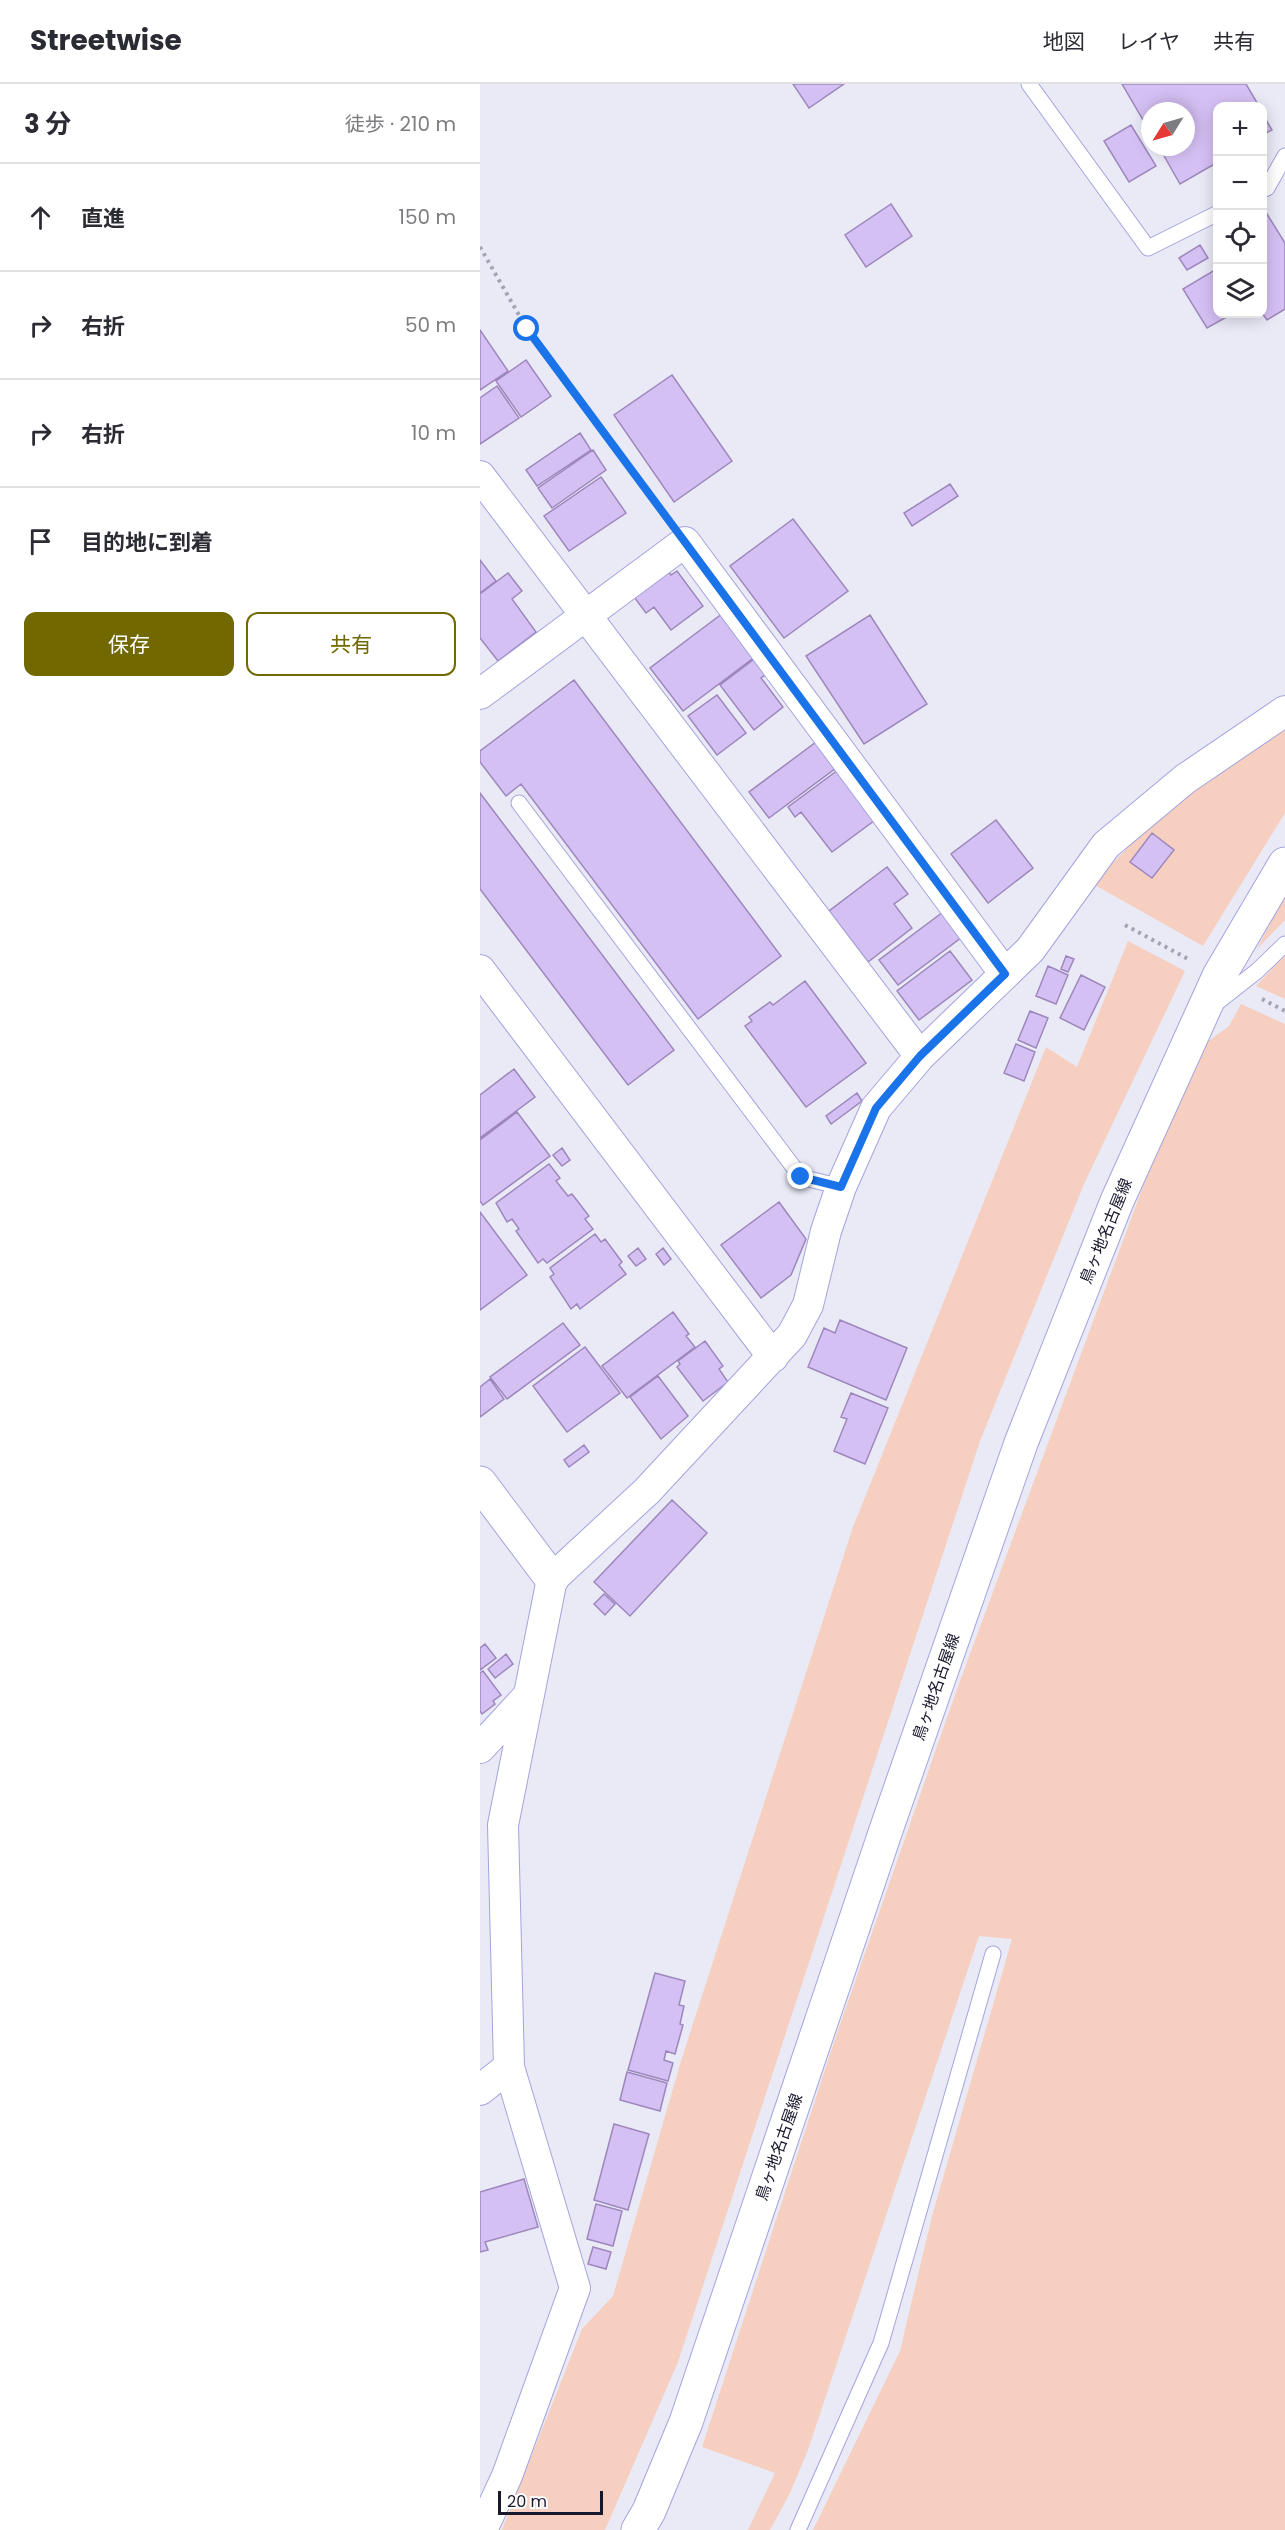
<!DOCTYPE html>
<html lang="ja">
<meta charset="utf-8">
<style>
:root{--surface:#fff;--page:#f7f7f7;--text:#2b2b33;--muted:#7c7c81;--line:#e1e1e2;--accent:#726800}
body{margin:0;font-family:Poppins,"Noto Sans JP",sans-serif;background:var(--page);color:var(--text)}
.controls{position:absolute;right:18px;top:18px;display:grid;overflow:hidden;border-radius:12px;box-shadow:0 3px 15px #0003}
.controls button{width:54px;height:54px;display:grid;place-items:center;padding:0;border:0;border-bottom:2px solid var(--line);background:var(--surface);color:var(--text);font:30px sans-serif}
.compass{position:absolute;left:661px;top:18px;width:54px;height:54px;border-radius:50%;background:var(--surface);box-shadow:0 3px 15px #0003;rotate:233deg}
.scale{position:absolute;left:18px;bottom:15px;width:105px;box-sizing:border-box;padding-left:6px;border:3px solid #18182d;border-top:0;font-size:16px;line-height:21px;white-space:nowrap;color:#18182d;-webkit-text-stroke:4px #fff;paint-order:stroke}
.stop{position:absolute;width:18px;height:18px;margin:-14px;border:4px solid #1a73e8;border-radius:50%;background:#fff}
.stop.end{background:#1a73e8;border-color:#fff;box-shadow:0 2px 6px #0008}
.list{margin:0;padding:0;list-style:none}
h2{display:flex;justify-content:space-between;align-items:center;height:78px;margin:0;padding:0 24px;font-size:26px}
h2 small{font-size:20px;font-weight:400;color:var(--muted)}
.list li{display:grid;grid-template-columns:39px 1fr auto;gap:18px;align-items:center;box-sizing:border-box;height:108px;padding:0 24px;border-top:2px solid var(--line)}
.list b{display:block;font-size:22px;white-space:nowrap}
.list em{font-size:20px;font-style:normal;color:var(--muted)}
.actions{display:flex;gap:12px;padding:18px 24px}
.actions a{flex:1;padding:14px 0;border:2px solid var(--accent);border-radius:12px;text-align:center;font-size:21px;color:var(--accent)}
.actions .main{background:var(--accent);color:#fff}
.icon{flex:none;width:33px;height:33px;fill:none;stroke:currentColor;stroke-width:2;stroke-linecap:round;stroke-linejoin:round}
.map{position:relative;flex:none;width:805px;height:2446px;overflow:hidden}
header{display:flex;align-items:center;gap:36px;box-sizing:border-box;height:84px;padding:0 30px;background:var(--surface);border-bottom:2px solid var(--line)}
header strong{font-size:28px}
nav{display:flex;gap:33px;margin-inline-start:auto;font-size:21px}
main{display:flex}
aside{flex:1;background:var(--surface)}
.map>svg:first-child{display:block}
.green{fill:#f6cfc0}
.building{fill:#d5c0f4;stroke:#9d87bc;stroke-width:1.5}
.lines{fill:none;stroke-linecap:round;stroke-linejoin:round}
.lane-casing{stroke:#a3a4dd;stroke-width:17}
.street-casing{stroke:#a3a4dd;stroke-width:32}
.secondary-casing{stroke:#a3a4dd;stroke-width:35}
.path{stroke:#a3a4b3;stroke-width:4;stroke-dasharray:3 4.5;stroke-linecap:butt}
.lane{stroke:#fff;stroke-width:15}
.street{stroke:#fff;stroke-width:30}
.secondary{stroke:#fff;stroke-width:33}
.route{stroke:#1a73e8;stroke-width:8}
.labels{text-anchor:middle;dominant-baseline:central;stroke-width:4.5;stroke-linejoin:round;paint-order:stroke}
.street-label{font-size:16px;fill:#18182d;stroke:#fff}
</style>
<header>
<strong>Streetwise</strong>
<nav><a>地図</a><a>レイヤ</a><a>共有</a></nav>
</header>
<main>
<aside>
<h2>3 分<small>徒歩 · 210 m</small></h2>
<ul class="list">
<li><svg class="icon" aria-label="ahead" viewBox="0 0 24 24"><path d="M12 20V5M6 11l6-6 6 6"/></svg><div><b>直進</b></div><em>150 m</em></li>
<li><svg class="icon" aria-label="right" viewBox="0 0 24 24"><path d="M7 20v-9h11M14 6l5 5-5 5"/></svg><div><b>右折</b></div><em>50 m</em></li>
<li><svg class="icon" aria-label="right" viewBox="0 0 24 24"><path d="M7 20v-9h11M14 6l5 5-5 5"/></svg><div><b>右折</b></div><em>10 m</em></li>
<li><svg class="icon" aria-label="arrive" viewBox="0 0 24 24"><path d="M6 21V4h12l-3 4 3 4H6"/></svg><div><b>目的地に到着</b></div></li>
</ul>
<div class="actions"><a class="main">保存</a><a>共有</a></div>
</aside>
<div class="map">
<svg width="805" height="2446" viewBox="0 0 805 2446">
<rect width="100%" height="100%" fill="#e9eaf6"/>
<!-- green -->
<path class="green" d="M 805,644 L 805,729 L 723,862 L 613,800 L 650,761 L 711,708 Z
M 805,811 L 805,836 L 777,865 Z
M 648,857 L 705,887 L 604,1100 L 500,1357 L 198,2278 L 125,2446 L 22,2446 L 102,2245 L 133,2212 L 201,1977 L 373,1443 L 566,963 L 597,983 Z
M 805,871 L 805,915 L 776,902 Z
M 761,920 L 805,940 L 805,2446 L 333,2446 L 420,2267 L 452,2132 L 532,1855 L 499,1852 L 328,2366 L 310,2409 L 290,2446 L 268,2446 L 295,2389 L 222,2363 L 354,1958 L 477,1605 L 668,1089 L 719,964 L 749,942 Z"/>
<!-- building -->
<path class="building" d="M 313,0 L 364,0 L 329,24 Z
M 642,0 L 766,0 L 779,22 L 738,22 L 738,78 L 700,100 L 679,63 L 706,63 L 706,27 L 670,27 L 670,48 Z
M 782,29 L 792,46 L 782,51 Z
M 651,41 L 676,82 L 649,98 L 624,57 Z
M 411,120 L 432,152 L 386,183 L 365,151 Z
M 782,122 L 805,159 L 805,225 L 787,236 L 782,229 Z
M 720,161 L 728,174 L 707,186 L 699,174 Z
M 738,184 L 738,230 L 752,230 L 727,244 L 703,205 Z
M 0,246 L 28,287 L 0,306 Z
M 46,276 L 71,312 L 41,333 L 16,297 Z
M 192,291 L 252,377 L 194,418 L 134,331 Z
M 17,302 L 39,334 L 0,360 L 0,314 Z
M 100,349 L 111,366 L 57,402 L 46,386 Z
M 113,366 L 126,386 L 72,424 L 58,404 Z
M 121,393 L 146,429 L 89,467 L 64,432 Z
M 470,400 L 478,412 L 432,442 L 424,429 Z
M 313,435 L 368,507 L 304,554 L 250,482 Z
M 0,476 L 16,497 L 0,509 Z
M 188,487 L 191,491 L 197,487 L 223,522 L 191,546 L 174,523 L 166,529 L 154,513 Z
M 28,489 L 42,507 L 32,515 L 56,548 L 18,577 L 0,554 L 0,510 Z
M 243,529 L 276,572 L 203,627 L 170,584 Z
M 390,531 L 447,620 L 384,660 L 326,572 Z
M 277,573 L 288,589 L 281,594 L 303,623 L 274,646 L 240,601 Z
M 94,596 L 301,872 L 218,935 L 41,700 L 26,712 L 0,678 L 0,667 Z
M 237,611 L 266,649 L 237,671 L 208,632 Z
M 336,658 L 356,684 L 289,734 L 269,708 Z
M 358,686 L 395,736 L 352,768 L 321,728 L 315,733 L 308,723 Z
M 0,709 L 194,966 L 148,1001 L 0,805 Z
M 516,736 L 553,784 L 508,819 L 471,770 Z
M 672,749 L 694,766 L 672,794 L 650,778 Z
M 407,783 L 428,810 L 414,820 L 432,844 L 388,878 L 349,827 Z
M 463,828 L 482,853 L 418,901 L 399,876 Z
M 470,867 L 492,896 L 439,936 L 417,907 Z
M 586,872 L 594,875 L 588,888 L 581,885 Z
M 568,882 L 588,891 L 576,920 L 556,912 Z
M 601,891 L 625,903 L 604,946 L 580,934 Z
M 325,897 L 386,979 L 326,1023 L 265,942 L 272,937 L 269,933 L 290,918 L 293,921 Z
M 550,927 L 568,934 L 556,964 L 538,956 Z
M 536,960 L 555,968 L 544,997 L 524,989 Z
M 34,985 L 55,1013 L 0,1054 L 0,1011 Z
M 377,1009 L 382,1017 L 351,1040 L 346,1032 Z
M 37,1028 L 70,1072 L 3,1121 L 0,1117 L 0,1056 Z
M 82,1064 L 90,1076 L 82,1082 L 73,1071 Z
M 69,1080 L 80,1094 L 76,1097 L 88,1112 L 92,1110 L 109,1132 L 105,1135 L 113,1145 L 67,1179 L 63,1175 L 58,1179 L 36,1147 L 39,1145 L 32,1135 L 27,1138 L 16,1119 Z
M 299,1118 L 326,1155 L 311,1191 L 281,1214 L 241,1161 Z
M 0,1128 L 47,1191 L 0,1226 Z
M 115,1150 L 121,1158 L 125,1155 L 142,1178 L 139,1181 L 146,1190 L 100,1225 L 97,1220 L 91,1225 L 70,1193 L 74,1190 L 70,1184 Z
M 158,1164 L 166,1175 L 156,1182 L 148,1172 Z
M 183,1164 L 191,1175 L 184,1181 L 176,1170 Z
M 193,1228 L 209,1250 L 206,1252 L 215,1263 L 147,1314 L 122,1282 Z
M 360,1236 L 427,1264 L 406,1316 L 328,1283 L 344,1244 L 355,1249 Z
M 83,1239 L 100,1261 L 27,1315 L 10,1293 Z
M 225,1257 L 243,1282 L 239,1285 L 248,1298 L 223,1317 L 197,1283 L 200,1280 L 198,1277 Z
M 105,1263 L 140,1309 L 87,1348 L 53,1302 Z
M 178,1292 L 208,1332 L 181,1355 L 150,1313 Z
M 10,1295 L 24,1315 L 0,1333 L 0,1303 Z
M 371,1309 L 408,1324 L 385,1380 L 354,1367 L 367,1335 L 361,1333 Z
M 104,1361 L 109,1368 L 89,1383 L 84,1376 Z
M 192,1416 L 227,1449 L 150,1532 L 114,1498 Z
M 124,1510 L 135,1520 L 125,1531 L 114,1520 Z
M 5,1560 L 16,1574 L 0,1586 L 0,1564 Z
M 26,1570 L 33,1580 L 15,1594 L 8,1585 Z
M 3,1587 L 21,1611 L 13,1617 L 15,1620 L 2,1630 L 0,1627 L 0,1589 Z
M 175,1889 L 205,1897 L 199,1921 L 204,1922 L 200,1940 L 203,1941 L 195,1970 L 186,1967 L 184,1976 L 193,1979 L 188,1997 L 148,1986 Z
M 147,1988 L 187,1999 L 180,2027 L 140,2016 Z
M 134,2040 L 169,2050 L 148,2126 L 114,2116 Z
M 44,2095 L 58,2143 L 5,2158 L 8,2166 L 0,2168 L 0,2108 Z
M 116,2120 L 142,2127 L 133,2162 L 107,2155 Z
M 113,2163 L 131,2168 L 126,2185 L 108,2180 Z"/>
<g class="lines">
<defs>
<path id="lane" d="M 549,0 L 668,164 L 738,129
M 782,106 L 787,104 L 805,72
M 39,719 L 321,1093 L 361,1103
M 735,920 L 777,887 L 805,860
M 318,2446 L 401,2259 L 513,1870"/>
<path id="street" d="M 0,392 L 440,972
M 0,610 L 205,458 L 525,890
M 0,886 L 293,1273
M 0,1664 L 49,1611
M 0,2006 L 29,1983
M 2,2446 L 27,2392 L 95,2204 L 29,1983 L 23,1741 L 72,1495 L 167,1407 L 312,1251 L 328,1221 L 346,1147 L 361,1103 L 396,1024 L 440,972 L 550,866 L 626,761 L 705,695 L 805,627"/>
<path id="secondary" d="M 0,1399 L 72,1495
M 158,2446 L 169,2427 L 206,2338 L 407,1743 L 541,1359 L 637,1117 L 739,892 L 805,780"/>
</defs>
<!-- lane casing -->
<use href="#lane" class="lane-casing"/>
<!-- street casing -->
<use href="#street" class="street-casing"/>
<!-- secondary casing -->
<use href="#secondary" class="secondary-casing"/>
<!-- path -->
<path class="path" d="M 0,163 L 47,245 L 185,431
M 645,841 L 710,876
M 782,915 L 805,927"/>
<!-- lane -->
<use href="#lane" class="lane"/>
<!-- street -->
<use href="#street" class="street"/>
<!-- secondary -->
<use href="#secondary" class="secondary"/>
</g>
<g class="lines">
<!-- route -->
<path class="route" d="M 47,245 L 525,890 L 440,972 L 396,1024 L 361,1103 L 321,1093"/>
</g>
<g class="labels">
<!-- street labels -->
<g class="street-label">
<text transform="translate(626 1147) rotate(-68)">鳥ヶ地名古屋線</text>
<text transform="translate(456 1603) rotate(-71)">鳥ヶ地名古屋線</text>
<text transform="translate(299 2063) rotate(-71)">鳥ヶ地名古屋線</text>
</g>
</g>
</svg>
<div class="controls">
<button>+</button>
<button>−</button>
<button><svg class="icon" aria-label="locate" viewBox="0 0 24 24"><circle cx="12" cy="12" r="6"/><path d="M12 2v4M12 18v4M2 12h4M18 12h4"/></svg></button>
<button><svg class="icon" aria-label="layers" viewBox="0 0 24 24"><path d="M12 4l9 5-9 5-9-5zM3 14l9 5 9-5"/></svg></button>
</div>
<svg class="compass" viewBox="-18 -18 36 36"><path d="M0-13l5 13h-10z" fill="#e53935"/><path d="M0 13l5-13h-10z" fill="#7c7c81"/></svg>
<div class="scale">20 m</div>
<div class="stop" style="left:47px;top:245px"></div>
<div class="stop end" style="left:321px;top:1093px"></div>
</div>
</main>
